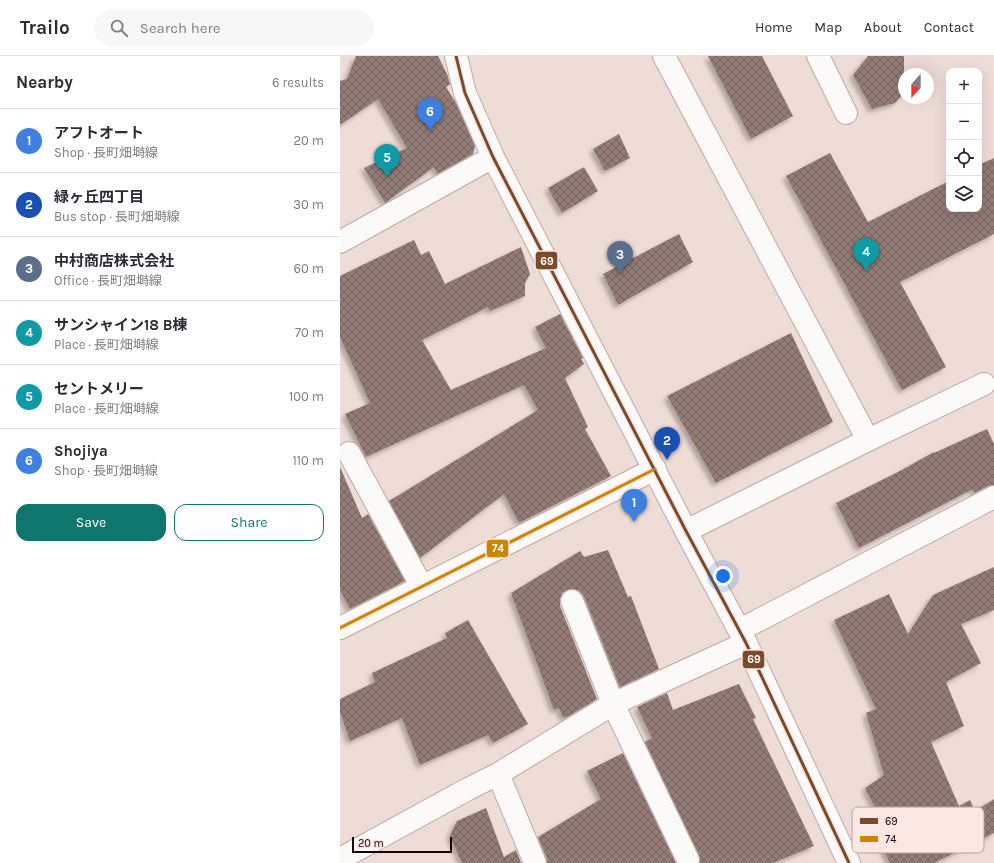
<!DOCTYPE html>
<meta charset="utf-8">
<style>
:root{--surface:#fff;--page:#f7f7f7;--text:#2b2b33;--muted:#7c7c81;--line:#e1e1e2;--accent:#0f766e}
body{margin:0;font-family:Karla,"Noto Sans JP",sans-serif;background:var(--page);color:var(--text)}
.controls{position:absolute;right:12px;top:12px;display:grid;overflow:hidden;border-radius:8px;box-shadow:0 4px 16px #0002}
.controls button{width:36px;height:36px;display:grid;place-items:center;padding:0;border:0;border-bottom:1px solid var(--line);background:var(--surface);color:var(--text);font:20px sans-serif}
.compass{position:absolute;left:558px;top:12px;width:36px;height:36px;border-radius:50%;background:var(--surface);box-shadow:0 4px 16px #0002;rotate:201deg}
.scale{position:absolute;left:12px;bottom:10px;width:100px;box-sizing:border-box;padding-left:4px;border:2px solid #1c0301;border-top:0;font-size:11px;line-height:14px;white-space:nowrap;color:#1c0301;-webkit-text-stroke:3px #f8e7e3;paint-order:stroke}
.you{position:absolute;left:383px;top:520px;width:14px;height:14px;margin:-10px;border:3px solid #fff;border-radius:50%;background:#1a73e8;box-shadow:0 0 0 6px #1a73e833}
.badge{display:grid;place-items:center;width:26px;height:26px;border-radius:50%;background:var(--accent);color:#fff;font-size:13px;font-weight:700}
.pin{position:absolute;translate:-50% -33px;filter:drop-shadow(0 1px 2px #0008)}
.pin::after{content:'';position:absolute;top:21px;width:14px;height:12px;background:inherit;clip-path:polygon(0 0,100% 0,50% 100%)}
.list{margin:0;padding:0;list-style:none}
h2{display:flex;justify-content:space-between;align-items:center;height:52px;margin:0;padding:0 16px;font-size:17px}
h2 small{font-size:13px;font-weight:400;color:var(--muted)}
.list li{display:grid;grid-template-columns:26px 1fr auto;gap:12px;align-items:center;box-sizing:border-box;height:64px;padding:0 16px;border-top:1px solid var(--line)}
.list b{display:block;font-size:15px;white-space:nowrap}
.list p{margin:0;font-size:13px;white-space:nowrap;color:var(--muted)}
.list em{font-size:13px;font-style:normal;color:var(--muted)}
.actions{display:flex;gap:8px;padding:12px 16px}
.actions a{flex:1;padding:9px 0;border:1px solid var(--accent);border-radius:12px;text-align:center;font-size:14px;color:var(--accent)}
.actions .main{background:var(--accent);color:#fff}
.icon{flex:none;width:22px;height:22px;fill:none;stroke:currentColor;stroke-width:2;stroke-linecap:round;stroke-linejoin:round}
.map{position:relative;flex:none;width:654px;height:807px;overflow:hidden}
header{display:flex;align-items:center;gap:24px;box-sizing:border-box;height:56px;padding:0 20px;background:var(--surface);border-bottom:1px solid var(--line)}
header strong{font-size:19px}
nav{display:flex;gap:22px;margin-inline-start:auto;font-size:14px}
.search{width:280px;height:36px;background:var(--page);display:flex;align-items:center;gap:10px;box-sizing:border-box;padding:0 14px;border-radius:22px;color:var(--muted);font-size:15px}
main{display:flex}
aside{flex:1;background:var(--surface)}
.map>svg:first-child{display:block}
.building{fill:url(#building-cross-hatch);filter:url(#shadow)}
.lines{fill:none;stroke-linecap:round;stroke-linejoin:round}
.minor-casing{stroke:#bea8a2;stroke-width:24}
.minor{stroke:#fcfaf9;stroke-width:22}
.bus-1-casing{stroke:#f8e7e3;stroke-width:6}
.bus-2-casing{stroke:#f8e7e3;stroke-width:6}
.bus-1{stroke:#7a4b2a;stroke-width:3}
.bus-2{stroke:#cb8500;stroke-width:3}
.key{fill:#f8e7e3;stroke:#b6a39f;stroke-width:1}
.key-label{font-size:11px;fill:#1c0301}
.line-badge{stroke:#f8e7e3;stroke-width:1.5}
.badge-label{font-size:11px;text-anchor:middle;font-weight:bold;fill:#fff}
</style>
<header>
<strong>Trailo</strong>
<div class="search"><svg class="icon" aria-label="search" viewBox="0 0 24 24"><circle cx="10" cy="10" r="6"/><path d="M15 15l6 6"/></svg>Search here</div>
<nav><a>Home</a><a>Map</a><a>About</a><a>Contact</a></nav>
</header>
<main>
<aside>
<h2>Nearby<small>6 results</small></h2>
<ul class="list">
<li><span class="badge" style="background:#3f7fe0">1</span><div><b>アフトオート</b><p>Shop · 長町畑塒線</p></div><em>20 m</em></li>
<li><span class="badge" style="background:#1a4fb4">2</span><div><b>緑ヶ丘四丁目</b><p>Bus stop · 長町畑塒線</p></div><em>30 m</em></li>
<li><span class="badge" style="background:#5c6f8a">3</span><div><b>中村商店株式会社</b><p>Office · 長町畑塒線</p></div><em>60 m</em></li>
<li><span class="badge" style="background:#0f9aa8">4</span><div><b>サンシャイン18 B棟</b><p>Place · 長町畑塒線</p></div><em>70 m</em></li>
<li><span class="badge" style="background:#0f9aa8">5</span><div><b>セントメリー</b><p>Place · 長町畑塒線</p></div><em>100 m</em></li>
<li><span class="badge" style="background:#3f7fe0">6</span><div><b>Shojiya</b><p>Shop · 長町畑塒線</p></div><em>110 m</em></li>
</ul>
<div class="actions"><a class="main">Save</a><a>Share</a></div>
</aside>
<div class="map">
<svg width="654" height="807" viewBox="0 0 654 807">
<defs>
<pattern id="building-cross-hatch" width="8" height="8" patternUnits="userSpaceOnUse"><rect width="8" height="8" fill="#927b76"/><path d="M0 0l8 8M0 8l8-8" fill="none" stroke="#76635e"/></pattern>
<filter id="shadow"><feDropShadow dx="-3.5" dy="3.5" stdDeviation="2" flood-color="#0004"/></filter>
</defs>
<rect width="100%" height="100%" fill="#eedcd7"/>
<!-- building -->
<path class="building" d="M 16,0 L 98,0 L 107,18 L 110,28 L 106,31 L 116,47 L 135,90 L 133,98 L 97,118 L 94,111 L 45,147 L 24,112 L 67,92 L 38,43 L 0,69 L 0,25 L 7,23 Z
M 368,0 L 422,0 L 453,60 L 411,83 Z
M 528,0 L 564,0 L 564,37 L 555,47 L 532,53 L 513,19 Z
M 279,78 L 290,102 L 265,115 L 253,93 Z
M 490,97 L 528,166 L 609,125 L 609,153 L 639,153 L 639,109 L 654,102 L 654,178 L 560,226 L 606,311 L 562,334 L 446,120 Z
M 244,111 L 258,135 L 222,157 L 208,132 Z
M 339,178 L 353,206 L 278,249 L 263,218 Z
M 74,184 L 81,199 L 89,195 L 105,228 L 181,191 L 190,218 L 185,227 L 185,240 L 150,255 L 148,251 L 82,284 L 111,334 L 206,292 L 195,271 L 220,258 L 243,302 L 241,303 L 244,308 L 225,322 L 248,371 L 245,373 L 271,420 L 179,467 L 164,438 L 80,502 L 49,445 L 198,354 L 184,329 L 26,401 L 5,358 L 30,347 L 0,281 L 0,220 Z
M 451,277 L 493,366 L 376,427 L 327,340 Z
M 647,373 L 654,388 L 654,429 L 648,430 L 634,437 L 633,433 L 519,492 L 496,447 L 558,416 L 594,396 L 594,397 Z
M 0,411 L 22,462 L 28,458 L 65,525 L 10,553 L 0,534 Z
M 268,494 L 288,541 L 291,540 L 319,613 L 280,631 L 244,540 L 240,535 L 234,533 L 227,534 L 222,537 L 220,543 L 220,550 L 257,643 L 229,660 L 223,662 L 219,652 L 214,654 L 171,537 L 240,495 L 244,501 Z
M 654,511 L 654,554 L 621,568 L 641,607 L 606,626 L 624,670 L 591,686 L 619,750 L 630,744 L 635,755 L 654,743 L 654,777 L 594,807 L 550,807 L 537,780 L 547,775 L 525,732 L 544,719 L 526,657 L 536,653 L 494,564 L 549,538 L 568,578 L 593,539 Z
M 128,564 L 188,668 L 153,687 L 148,679 L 80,709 L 62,662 L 10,685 L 0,656 L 0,643 L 35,626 L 32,617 L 107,582 L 105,577 Z
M 399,628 L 416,662 L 413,663 L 474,790 L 433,807 L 360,807 L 359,799 L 305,686 L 312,682 L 297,651 L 327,637 L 333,654 Z
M 283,697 L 336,807 L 207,807 L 207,802 L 198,781 L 261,743 L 247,715 Z
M 146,752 L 164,801 L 176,794 L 181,807 L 122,807 L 110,780 L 117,765 Z"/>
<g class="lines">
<defs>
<path id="minor" d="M 116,0 L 125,37 L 153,101 L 346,475 L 406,587 L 509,807
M 324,0 L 528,384
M 478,0 L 506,57
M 0,186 L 153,101
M 9,397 L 82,531
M 346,475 L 528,384 L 644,328
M 232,545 L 273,648 L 348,804
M 0,572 L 315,413
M 400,574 L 654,441
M 158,718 L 195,807
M 0,803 L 128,733 L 158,718 L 273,648 L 406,587"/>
</defs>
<!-- minor casing -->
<use href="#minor" class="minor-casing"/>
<!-- minor -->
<use href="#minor" class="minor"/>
<defs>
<path id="bus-1" d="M 116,0 L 125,37 L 153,101 L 346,475 L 406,587 L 509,807"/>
<path id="bus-2" d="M 0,572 L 315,413"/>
</defs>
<!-- bus-1 casing -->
<use href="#bus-1" class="bus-1-casing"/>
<!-- bus-2 casing -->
<use href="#bus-2" class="bus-2-casing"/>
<!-- bus-1 -->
<use href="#bus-1" class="bus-1"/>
<!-- bus-2 -->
<use href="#bus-2" class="bus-2"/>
</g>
<!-- legend -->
<rect x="512" y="751" width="132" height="46" rx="6" class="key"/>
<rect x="520" y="762" width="18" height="6" fill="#7a4b2a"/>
<rect x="520" y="780" width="18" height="6" fill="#cb8500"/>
<g class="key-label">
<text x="545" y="769">69</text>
<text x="545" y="787">74</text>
</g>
<g class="line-badge">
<rect x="195" y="195" width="23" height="19" rx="4" fill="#7a4b2a"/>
<rect x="146" y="483" width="23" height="19" rx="4" fill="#cb8500"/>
<rect x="402" y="594" width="23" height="19" rx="4" fill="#7a4b2a"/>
</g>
<g class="badge-label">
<text x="207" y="209">69</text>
<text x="158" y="496">74</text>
<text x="414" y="607">69</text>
</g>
</svg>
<div class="controls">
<button>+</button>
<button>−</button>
<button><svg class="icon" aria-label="locate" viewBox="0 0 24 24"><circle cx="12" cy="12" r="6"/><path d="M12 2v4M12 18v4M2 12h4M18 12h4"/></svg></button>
<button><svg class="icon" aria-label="layers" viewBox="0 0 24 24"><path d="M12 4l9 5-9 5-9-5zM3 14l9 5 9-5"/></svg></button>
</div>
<svg class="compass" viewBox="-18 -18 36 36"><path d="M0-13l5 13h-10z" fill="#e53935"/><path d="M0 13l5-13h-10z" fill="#7c7c81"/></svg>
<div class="scale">20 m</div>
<div class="you"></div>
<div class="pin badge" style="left:294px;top:466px;background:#3f7fe0">1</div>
<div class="pin badge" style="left:327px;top:404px;background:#1a4fb4">2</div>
<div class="pin badge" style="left:280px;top:218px;background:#5c6f8a">3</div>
<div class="pin badge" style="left:526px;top:215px;background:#0f9aa8">4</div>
<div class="pin badge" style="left:47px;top:121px;background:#0f9aa8">5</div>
<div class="pin badge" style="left:90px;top:75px;background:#3f7fe0">6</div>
</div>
</main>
